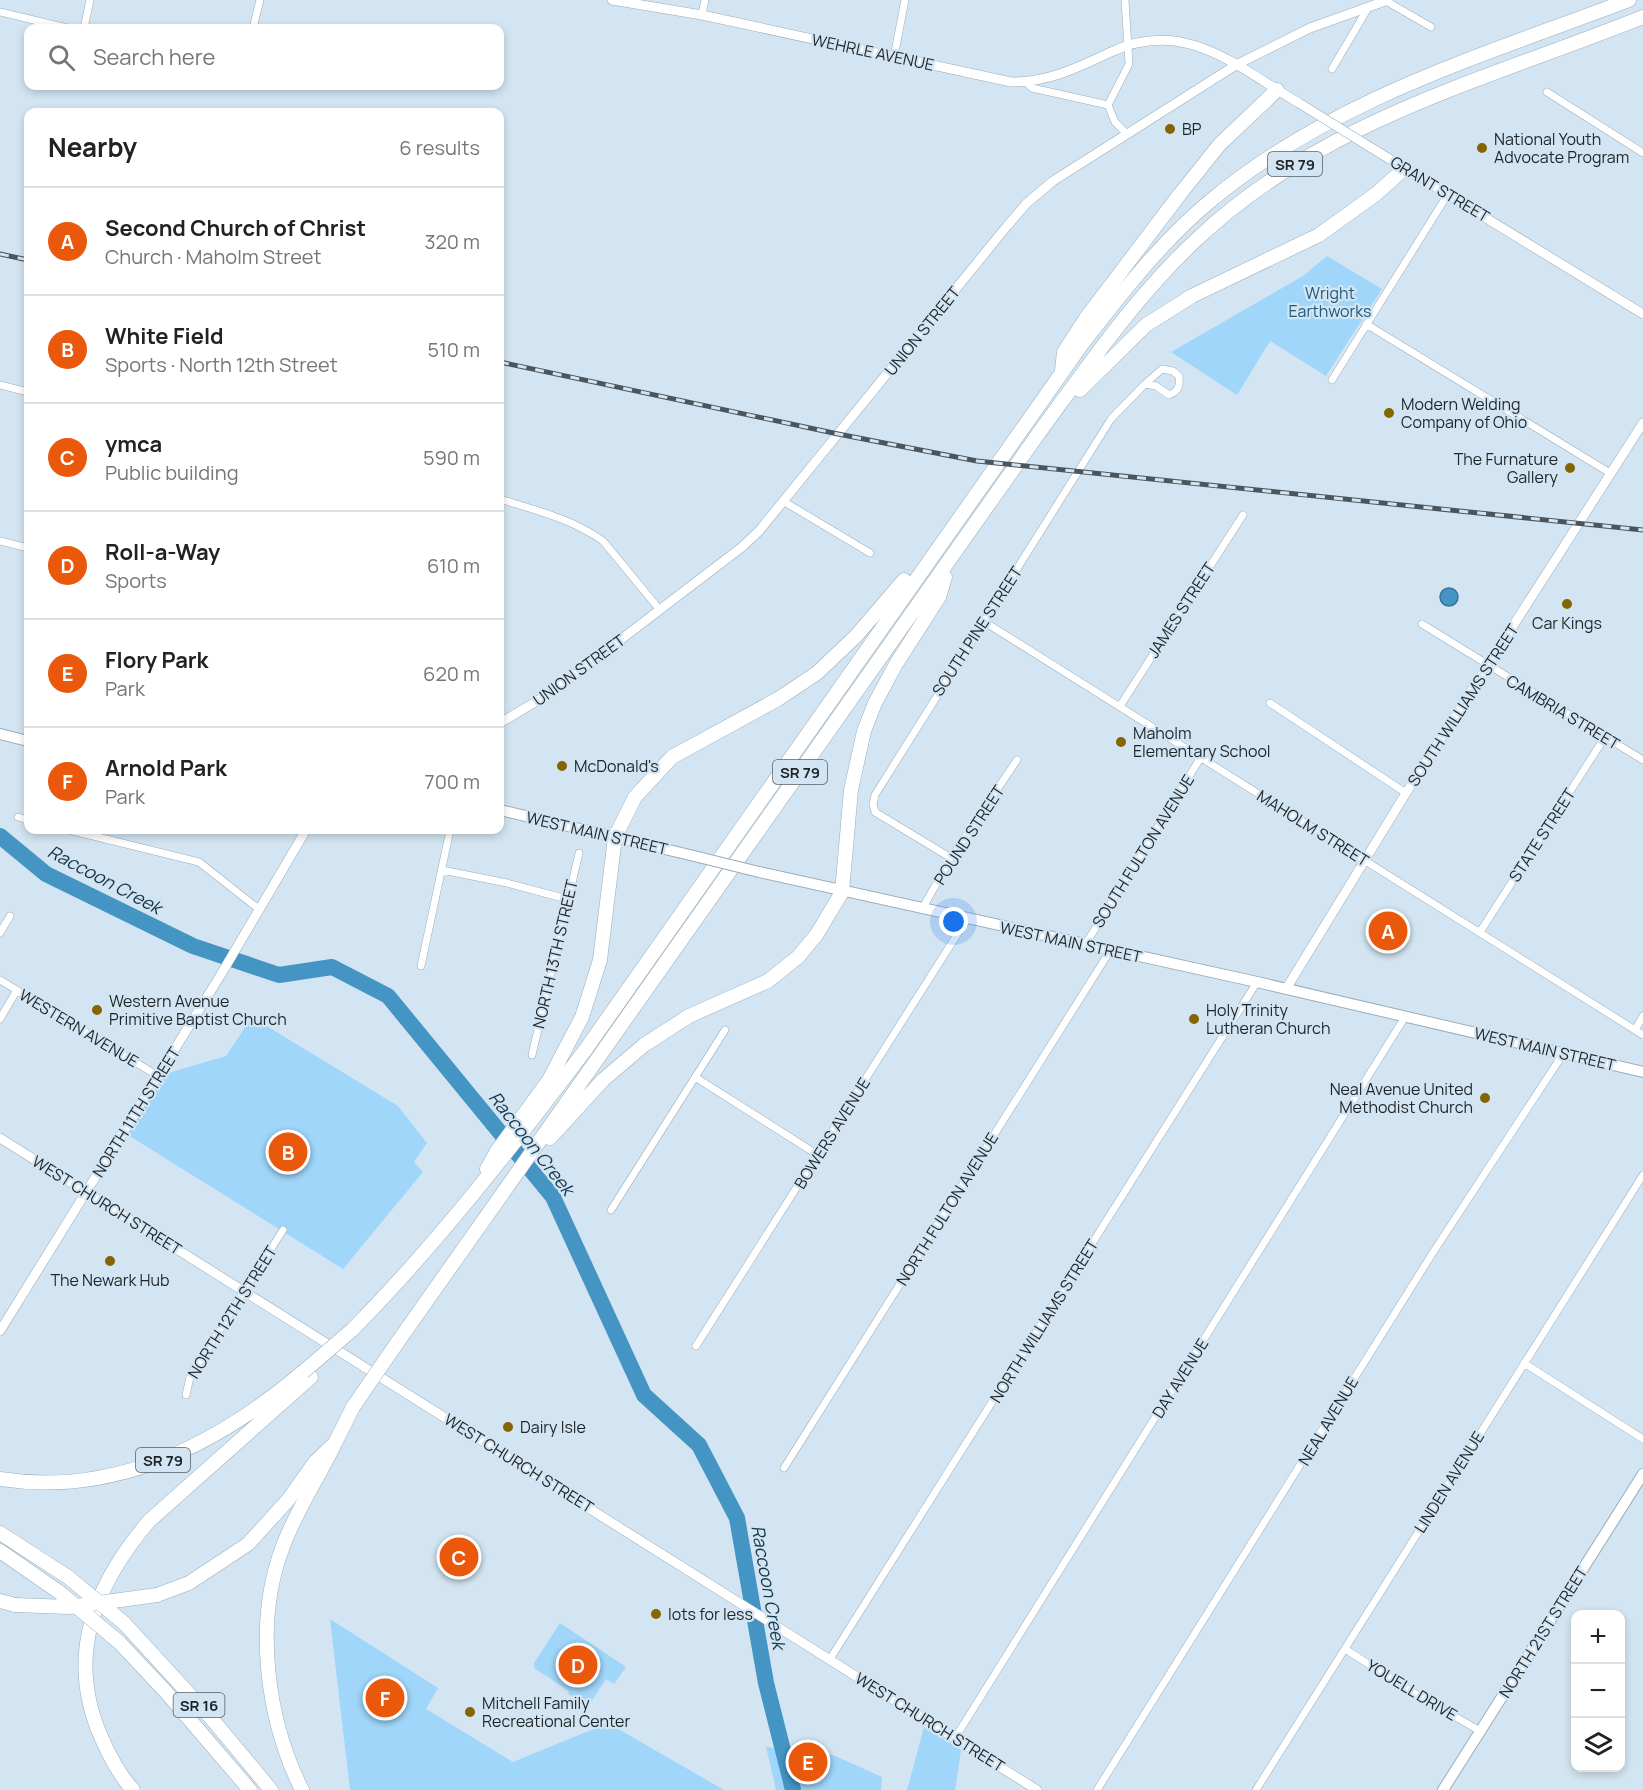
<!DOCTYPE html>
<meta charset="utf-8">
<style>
:root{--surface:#fff;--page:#f2f2f2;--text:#222;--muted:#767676;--line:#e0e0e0;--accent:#ea580c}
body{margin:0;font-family:Manrope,sans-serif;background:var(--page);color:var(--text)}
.controls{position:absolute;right:18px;bottom:18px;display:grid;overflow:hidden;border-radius:12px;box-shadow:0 3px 9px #0003}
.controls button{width:54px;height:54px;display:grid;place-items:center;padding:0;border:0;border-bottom:2px solid var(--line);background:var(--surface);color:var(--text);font:30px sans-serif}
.you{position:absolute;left:954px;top:922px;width:21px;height:21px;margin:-15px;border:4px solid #fff;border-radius:50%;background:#1a73e8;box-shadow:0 0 0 9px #1a73e833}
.badge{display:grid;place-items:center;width:39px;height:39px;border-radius:50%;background:var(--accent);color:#fff;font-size:20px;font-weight:700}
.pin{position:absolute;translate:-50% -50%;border:3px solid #fff;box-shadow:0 2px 6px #0006}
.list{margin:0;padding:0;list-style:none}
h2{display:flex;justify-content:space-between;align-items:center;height:78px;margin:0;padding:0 24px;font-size:26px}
h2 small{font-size:20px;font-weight:400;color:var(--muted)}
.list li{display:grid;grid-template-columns:39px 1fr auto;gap:18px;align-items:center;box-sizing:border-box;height:108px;padding:0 24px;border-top:2px solid var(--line)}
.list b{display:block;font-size:22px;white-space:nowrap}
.list p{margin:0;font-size:20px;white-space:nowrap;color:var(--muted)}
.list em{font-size:20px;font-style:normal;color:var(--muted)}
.icon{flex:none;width:33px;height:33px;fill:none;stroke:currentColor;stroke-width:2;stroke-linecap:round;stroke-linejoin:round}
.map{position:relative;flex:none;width:1643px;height:1790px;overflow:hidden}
.search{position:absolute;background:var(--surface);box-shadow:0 3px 9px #0003;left:24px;top:24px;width:480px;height:66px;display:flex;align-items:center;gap:15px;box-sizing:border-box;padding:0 21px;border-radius:12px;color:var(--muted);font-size:22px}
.panel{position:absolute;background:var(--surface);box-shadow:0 3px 9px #0003;left:24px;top:108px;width:480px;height:726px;border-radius:12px}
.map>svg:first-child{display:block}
.green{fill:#a0d6fa}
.water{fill:#4494c4;stroke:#397396;stroke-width:1.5}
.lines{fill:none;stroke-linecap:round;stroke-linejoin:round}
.river{stroke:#4494c4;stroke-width:16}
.minor-casing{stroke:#9badb9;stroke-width:8}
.tertiary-casing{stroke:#9badb9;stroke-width:10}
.secondary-casing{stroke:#9badb9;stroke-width:12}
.motorway-casing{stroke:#9badb9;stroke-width:15}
.minor{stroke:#fff;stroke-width:7}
.tertiary{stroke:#fff;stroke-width:9}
.secondary{stroke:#fff;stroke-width:10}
.motorway{stroke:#fff;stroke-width:14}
.rail-casing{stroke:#4c555c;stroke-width:5}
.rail{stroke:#d3e5f2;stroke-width:3;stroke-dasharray:9;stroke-linecap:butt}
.tertiary-bridge-casing{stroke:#9badb9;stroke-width:10;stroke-linecap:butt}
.secondary-bridge-casing{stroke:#9badb9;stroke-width:12;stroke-linecap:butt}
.motorway-bridge-casing{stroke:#9badb9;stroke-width:15;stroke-linecap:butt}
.tertiary-bridge{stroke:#fff;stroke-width:9}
.secondary-bridge{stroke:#fff;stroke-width:10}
.motorway-bridge{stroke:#fff;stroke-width:14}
.poi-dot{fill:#856500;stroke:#d3e5f2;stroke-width:2}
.labels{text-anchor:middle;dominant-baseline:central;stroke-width:4.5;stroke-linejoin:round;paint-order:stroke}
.shield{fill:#d3e5f2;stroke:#545f65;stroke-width:1.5}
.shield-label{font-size:15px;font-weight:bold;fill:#1e2529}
.street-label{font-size:16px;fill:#1e2529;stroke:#d3e5f2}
.poi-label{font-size:16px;fill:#1e2529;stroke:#d3e5f2;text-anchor:start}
.park-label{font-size:16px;fill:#1d597b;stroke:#d3e5f2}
.water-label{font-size:18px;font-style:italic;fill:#15384c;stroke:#d3e5f2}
</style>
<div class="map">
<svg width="1643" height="1790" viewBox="0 0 1643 1790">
<rect width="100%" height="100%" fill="#d3e5f2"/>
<!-- green -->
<path class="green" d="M 1327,256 L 1382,289 L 1326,376 L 1270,341 L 1237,395 L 1171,352 L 1303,276 Z
M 252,1017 L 398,1106 L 427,1143 L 414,1162 L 423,1172 L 343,1269 L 123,1132 L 158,1076 L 226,1056 Z
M 330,1619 L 438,1688 L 426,1709 L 513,1762 L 608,1723 L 724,1790 L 350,1790 Z
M 560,1623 L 626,1667 L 614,1684 L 606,1679 L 589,1705 L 568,1694 L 569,1691 L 534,1668 L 534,1663 Z
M 924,1727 L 961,1750 L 955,1790 L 907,1790 Z
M 766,1747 L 833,1755 L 882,1777 L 881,1790 L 776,1790 Z"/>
<!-- water -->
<path class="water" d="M1440 597a9 9 0 1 1 18 0a9 9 0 1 1-18 0Z"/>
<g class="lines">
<!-- river -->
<path class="river" d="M 0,836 L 46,874 L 193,946 L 279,975 L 332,967 L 388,996 L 553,1197 L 644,1395 L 699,1445 L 737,1518 L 766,1683 L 793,1790"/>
<defs>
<path id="minor" d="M 1125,0 L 1129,64 L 1108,105 L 1115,122 L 1127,134
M 1386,1 L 1431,27
M 0,12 L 67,28
M 702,15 L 705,0
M 84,28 L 90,0
M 253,28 L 260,0
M 894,57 L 905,0
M 1332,69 L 1368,8
M 1026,82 L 1032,88 L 1108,105
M 1547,92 L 1643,153
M 1366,324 L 1610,473
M 1332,380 L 1448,194
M 0,385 L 28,392
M 500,499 C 535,510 572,519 603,541 L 660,610
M 783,501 L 870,553
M 0,541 L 28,548
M 983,621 L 1643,1035
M 1422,624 L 1643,760
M 1270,703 L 1406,793
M 1120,706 L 1243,515
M 18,817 L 28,820
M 69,830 L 199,862 L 260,910
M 951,858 L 875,812 L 873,804 L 875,795 L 1111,419 L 1145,384 L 1156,386 L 1169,395 C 1179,391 1180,386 1179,376 L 1173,371 L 1162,369 L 1145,384
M 442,870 L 507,883 L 567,899
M 922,909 L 951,858 L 1017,760
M 1480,932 L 1605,737
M 0,933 L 10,916
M 1085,945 L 1201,757
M 421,966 L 450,830
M 0,980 L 158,1076
M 0,1019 L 17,990
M 1635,1030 L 1643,1016
M 532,1055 L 579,853
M 695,1077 L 818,1155
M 611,1210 L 725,1030
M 696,1346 L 967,919
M 1524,1363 L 1643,1439
M 186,1395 L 190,1377 L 283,1230
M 784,1468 L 1110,951
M 1345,1649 L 1409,1690 L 1480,1731
M 830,1659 L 1257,982
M 955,1738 L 1405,1017
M 1097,1790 L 1432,1254 L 1563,1054
M 1256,1790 L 1643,1175"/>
<path id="tertiary" d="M 612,0 L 702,15 L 1011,82 C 1049,82 1077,68 1111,52 C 1185,17 1237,67 1299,103
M 1370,147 L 1643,314
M 500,723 L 552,692 L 742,547 L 759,531 L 1007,226 L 1027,203 L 1053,181 L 1236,65 L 1310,28 L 1388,0
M 1286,989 L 1406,793 L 1643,423
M 0,1138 L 1037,1790
M 0,1331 L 220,976 L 306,830"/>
<path id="secondary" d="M 0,734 L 28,741
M 500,810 L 690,855
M 759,872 L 1257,982 L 1643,1072
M 1443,1790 L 1643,1474"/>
<path id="motorway" d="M 1062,371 L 1064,352 L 1086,318 L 1180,194 L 1220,144 L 1277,90
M 1080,390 L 1146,325 L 1192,296 L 1319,235 L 1376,194 L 1405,168
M 550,1138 L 603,1080 L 644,1045 L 689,1016 L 768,981 L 798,957 L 817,934 L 842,892 L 851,790 L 864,731 L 875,703 L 896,664 L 939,597 L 945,577
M 487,1169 L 497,1151 L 549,1080 L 582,1017 L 600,960 L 615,837 L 635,797 L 672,757 L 778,699 L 817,673 L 856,636 L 904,580
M 352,1330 C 438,1243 512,1147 586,1049 L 1082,344 C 1121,294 1160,243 1209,202 C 1330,100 1484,55 1629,0
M 397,1343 L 1036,437 C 1086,369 1134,298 1196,240 C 1322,120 1486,80 1643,17
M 0,1479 C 114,1497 218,1444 303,1372
M 0,1533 L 68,1577
M 0,1551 L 59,1592
M 157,1595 L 189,1583 L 248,1544 L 288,1500 L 315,1462 L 335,1443 L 353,1407
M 0,1601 L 15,1605
M 124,1623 L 212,1719 L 271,1790
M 119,1642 L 166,1692 L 250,1790
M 133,1790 C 120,1776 110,1757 102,1739 C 65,1657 94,1586 149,1521 L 311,1377
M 302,1790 C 267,1720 254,1624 282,1549 C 295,1512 318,1479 335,1443"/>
</defs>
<!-- minor casing -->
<use href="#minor" class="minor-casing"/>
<!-- tertiary casing -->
<use href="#tertiary" class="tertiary-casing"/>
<!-- secondary casing -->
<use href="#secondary" class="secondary-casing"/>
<!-- motorway casing -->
<use href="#motorway" class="motorway-casing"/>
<!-- minor -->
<use href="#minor" class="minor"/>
<!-- tertiary -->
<use href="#tertiary" class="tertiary"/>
<!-- secondary -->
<use href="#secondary" class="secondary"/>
<!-- motorway -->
<use href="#motorway" class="motorway"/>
<defs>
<path id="rail" d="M 0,254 L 28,260
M 500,362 L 838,434 L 977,461 L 1643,530"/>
</defs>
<!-- rail casing -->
<use href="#rail" class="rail-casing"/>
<!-- rail -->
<use href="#rail" class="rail"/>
<defs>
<path id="tertiary-bridge" d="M 1299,103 L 1370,147"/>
<path id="secondary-bridge" d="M 690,855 L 759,872"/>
<path id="motorway-bridge" d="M 303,1372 L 352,1330
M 353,1407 L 397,1343
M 68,1577 L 124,1623
M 59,1592 L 119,1642
M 15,1605 L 69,1607 L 157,1595"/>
</defs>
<!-- tertiary-bridge casing -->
<use href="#tertiary-bridge" class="tertiary-bridge-casing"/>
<!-- secondary-bridge casing -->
<use href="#secondary-bridge" class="secondary-bridge-casing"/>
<!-- motorway-bridge casing -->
<use href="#motorway-bridge" class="motorway-bridge-casing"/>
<!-- tertiary-bridge -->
<use href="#tertiary-bridge" class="tertiary-bridge"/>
<!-- secondary-bridge -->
<use href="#secondary-bridge" class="secondary-bridge"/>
<!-- motorway-bridge -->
<use href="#motorway-bridge" class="motorway-bridge"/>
</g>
<!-- markers -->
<g class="poi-dot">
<circle cx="1170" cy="129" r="6"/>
<circle cx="1482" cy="148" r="6"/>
<circle cx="1389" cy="413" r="6"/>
<circle cx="1570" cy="468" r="6"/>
<circle cx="1567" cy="604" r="6"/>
<circle cx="1121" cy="742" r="6"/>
<circle cx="562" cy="766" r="6"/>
<circle cx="97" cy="1010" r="6"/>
<circle cx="1194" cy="1019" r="6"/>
<circle cx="1485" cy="1098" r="6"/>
<circle cx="110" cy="1261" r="6"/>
<circle cx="508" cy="1427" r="6"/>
<circle cx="656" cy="1614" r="6"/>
<circle cx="470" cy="1712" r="6"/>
</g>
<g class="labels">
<!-- shield labels -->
<g class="shield">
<rect x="1268" y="152" width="54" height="24" rx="4.5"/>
<rect x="773" y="760" width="54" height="24" rx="4.5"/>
<rect x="136" y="1448" width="54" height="24" rx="4.5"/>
<rect x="173.5" y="1693" width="51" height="24" rx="4.5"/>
</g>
<g class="shield-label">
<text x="1295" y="164">SR 79</text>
<text x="800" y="772">SR 79</text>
<text x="163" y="1460">SR 79</text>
<text x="199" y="1705">SR 16</text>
</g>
<!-- street labels -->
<g class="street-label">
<text transform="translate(873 52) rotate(12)">WEHRLE AVENUE</text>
<text transform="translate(1440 189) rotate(31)">GRANT STREET</text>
<text transform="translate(922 331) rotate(-51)">UNION STREET</text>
<text transform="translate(1181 610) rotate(-57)">JAMES STREET</text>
<text transform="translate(977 631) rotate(-57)">SOUTH PINE STREET</text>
<text transform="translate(579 670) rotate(-36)">UNION STREET</text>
<text transform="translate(1463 705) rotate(-57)">SOUTH WILLIAMS STREET</text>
<text transform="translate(1563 712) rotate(31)">CAMBRIA STREET</text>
<text transform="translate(1313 828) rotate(32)">MAHOLM STREET</text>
<text transform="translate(597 833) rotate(13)">WEST MAIN STREET</text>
<text transform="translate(969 835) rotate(-57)">POUND STREET</text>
<text transform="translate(1542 835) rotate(-57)">STATE STREET</text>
<text transform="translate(1143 851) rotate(-58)">SOUTH FULTON AVENUE</text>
<text transform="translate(1071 942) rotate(12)">WEST MAIN STREET</text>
<text transform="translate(555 954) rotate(-77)">NORTH 13TH STREET</text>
<text transform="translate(79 1028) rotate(31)">WESTERN AVENUE</text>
<text transform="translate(1545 1049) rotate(13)">WEST MAIN STREET</text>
<text transform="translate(136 1112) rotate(-58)">NORTH 11TH STREET</text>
<text transform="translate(832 1133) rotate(-58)">BOWERS AVENUE</text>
<text transform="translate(107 1205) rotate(32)">WEST CHURCH STREET</text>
<text transform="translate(947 1209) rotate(-58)">NORTH FULTON AVENUE</text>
<text transform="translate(232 1312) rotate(-58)">NORTH 12TH STREET</text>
<text transform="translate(1044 1321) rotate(-58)">NORTH WILLIAMS STREET</text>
<text transform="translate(1180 1378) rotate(-58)">DAY AVENUE</text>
<text transform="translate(1328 1421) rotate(-59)">NEAL AVENUE</text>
<text transform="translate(519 1463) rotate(32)">WEST CHURCH STREET</text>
<text transform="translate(1449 1482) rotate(-58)">LINDEN AVENUE</text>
<text transform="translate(1543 1632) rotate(-58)">NORTH 21ST STREET</text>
<text transform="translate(1412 1690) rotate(31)">YOUELL DRIVE</text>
<text transform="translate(930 1722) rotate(32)">WEST CHURCH STREET</text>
</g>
<!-- poi labels -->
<g class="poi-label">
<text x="1182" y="129">BP</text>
<text x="1494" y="139">National Youth<tspan x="1494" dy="18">Advocate Program</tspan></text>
<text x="1401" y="404">Modern Welding<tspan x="1401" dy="18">Company of Ohio</tspan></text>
<text x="1558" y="459" text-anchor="end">The Furnature<tspan x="1558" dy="18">Gallery</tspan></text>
<text x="1567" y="623" text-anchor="middle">Car Kings</text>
<text x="1133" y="733">Maholm<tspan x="1133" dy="18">Elementary School</tspan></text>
<text x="574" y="766">McDonald's</text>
<text x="109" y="1001">Western Avenue<tspan x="109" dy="18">Primitive Baptist Church</tspan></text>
<text x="1206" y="1010">Holy Trinity<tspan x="1206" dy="18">Lutheran Church</tspan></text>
<text x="1473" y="1089" text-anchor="end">Neal Avenue United<tspan x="1473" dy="18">Methodist Church</tspan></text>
<text x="110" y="1280" text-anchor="middle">The Newark Hub</text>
<text x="520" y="1427">Dairy Isle</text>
<text x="668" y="1614">lots for less</text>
<text x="482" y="1703">Mitchell Family<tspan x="482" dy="18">Recreational Center</tspan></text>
</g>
<!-- park labels -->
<g class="park-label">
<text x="1330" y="293">Wright<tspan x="1330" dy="18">Earthworks</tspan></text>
</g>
<!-- water labels -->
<g class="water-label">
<text transform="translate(105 879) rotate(28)">Raccoon Creek</text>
<text transform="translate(532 1143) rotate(52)">Raccoon Creek</text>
<text transform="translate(769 1587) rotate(80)">Raccoon Creek</text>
</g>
</g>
</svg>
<div class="controls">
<button>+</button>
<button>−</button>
<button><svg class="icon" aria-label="layers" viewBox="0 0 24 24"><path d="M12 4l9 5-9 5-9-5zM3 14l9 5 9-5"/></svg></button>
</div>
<div class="you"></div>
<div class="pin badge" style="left:1388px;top:931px">A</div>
<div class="pin badge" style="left:288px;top:1152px">B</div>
<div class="pin badge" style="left:459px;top:1557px">C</div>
<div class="pin badge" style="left:578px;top:1665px">D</div>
<div class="pin badge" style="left:808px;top:1762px">E</div>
<div class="pin badge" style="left:385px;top:1698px">F</div>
<div class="search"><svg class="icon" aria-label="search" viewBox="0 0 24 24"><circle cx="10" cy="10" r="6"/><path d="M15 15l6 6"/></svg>Search here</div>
<section class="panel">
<h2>Nearby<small>6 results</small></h2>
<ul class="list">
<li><span class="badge">A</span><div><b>Second Church of Christ</b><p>Church · Maholm Street</p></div><em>320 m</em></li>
<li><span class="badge">B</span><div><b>White Field</b><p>Sports · North 12th Street</p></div><em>510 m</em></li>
<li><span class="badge">C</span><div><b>ymca</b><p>Public building</p></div><em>590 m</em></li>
<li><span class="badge">D</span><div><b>Roll-a-Way</b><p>Sports</p></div><em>610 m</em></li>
<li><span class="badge">E</span><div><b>Flory Park</b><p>Park</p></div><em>620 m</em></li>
<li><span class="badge">F</span><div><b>Arnold Park</b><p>Park</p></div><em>700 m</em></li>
</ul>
</section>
</div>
